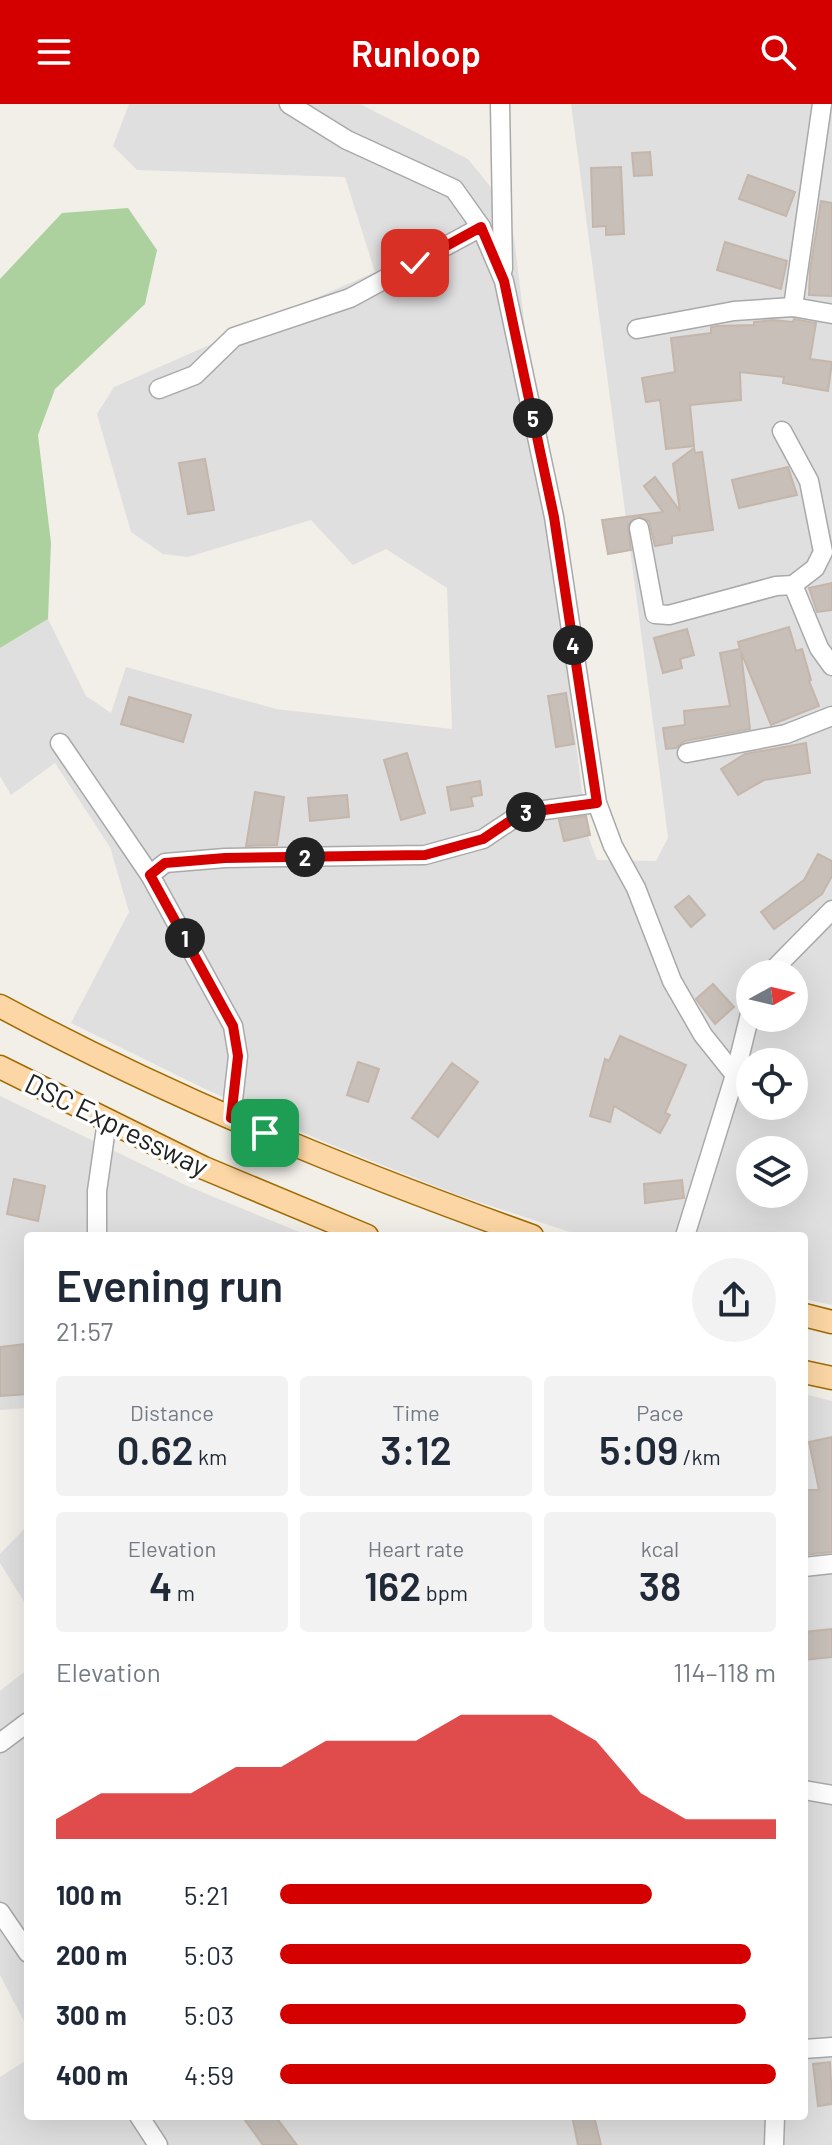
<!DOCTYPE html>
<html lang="en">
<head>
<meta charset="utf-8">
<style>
  :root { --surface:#fff; --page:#f2f2f3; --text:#1f2937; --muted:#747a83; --accent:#d40000 }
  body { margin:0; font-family:Barlow,sans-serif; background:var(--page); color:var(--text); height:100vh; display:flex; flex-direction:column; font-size:30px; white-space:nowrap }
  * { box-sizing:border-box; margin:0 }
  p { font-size:26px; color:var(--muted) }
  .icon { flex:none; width:44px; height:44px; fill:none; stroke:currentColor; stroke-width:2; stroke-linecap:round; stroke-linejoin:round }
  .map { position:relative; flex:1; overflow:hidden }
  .details { position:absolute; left:24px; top:1128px; width:784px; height:888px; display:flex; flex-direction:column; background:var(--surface); border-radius:8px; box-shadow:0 8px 32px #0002 }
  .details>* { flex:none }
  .needle { width:52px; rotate:82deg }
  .fabs { position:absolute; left:736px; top:856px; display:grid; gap:16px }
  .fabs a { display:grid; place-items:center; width:72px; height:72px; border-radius:50%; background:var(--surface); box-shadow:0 8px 32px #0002; font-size:40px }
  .pin { position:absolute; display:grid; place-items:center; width:68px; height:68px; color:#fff; margin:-34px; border-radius:16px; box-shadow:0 4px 12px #0006 }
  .km { position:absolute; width:40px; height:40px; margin:-20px; border-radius:50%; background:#222; color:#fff; font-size:22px; line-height:40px; text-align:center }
  .round { display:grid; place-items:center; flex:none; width:84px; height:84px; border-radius:42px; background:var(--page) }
  .head { display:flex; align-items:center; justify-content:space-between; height:136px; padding:0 32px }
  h1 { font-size:44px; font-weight:600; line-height:60px }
  .figures { display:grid; grid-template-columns:repeat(3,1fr); gap:12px; height:136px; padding:8px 32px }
  .figures div { display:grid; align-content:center; border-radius:8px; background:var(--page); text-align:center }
  .figures b { font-size:40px; font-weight:600 }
  .figures small { font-size:22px; font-weight:400 }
  .figures p { font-size:22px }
  .chart { height:224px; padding:16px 32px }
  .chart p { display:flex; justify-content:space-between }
  .chart svg { width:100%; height:144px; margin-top:8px; fill:var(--accent); opacity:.7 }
  ul { padding:0 32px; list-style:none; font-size:26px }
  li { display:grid; grid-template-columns:128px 96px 1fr; align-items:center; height:60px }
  li i { height:20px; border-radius:10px; background:var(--accent) }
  header { display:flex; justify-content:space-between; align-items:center; height:104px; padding:0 32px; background:var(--accent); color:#fff; font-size:36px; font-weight:600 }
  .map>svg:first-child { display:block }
</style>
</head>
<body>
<header><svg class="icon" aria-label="menu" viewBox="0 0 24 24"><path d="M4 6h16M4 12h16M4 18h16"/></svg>Runloop<svg class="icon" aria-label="search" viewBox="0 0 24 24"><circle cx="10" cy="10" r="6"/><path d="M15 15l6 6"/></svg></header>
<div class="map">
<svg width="832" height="2041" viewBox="0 0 832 2041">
  <rect width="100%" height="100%" fill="#f2efe9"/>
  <g fill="#e0dfdf" fill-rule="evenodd">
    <path d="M129 0H360L468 55 498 92 514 134 587 729 597 756 656 757 668 734 663 694 571 0H832V1201L804 1195V1132H582L455 1090 327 1039 203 984 71 919 129 808 110 743 55 659 11 691 0 672V544L48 515 86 592 111 609 126 563 276 605 452 625 447 484 386 445 353 461 311 416 188 453 163 450 131 428 97 310 114 283 375 168 345 73 137 66 113 42ZM750 870H794V914H750ZM750 958H794V1002H750ZM750 1046H794V1090H750Z"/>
    <polygon points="0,992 185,1081 309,1132 28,1132 28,1304 0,1306"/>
    <polygon points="804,1290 832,1297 832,2041 0,2041 0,1973 28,1955 28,2012 804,2012"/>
    <polygon points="28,1421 28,1504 0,1459 0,1450"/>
    <polygon points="28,1565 28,1925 0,1871 0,1587"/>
  </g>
  <polygon fill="#add19e" points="128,104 157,146 145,200 55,285 38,331 51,439 48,515 0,544 0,175 62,109"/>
  <g fill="#c7bfb8" stroke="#c4b6ab" stroke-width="2">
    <polygon points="650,48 652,71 634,72 632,49"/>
    <polygon points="621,63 624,130 606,131 606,122 593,123 591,64"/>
    <polygon points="748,71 795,88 786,112 739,95"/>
    <polygon points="821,97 832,99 832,192 809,191 810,166"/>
    <polygon points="725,138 787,157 781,185 717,166"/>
    <polygon points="794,215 816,219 810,255 832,258 828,287 783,279 784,273 740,268 741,296 690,301 694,342 666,345 660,296 646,298 642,274 675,268 671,234 711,229 711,223 717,222 754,221 754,218 773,216 793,218"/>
    <polygon points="694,344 695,349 702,348 713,426 672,432 672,439 655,442 649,417 636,412 628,421 631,446 608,450 602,416 663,408 644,382 655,373 680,407 673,360"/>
    <polygon points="205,355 214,406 188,410 179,359"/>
    <polygon points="788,363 797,391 739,404 732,376"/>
    <polygon points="832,479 832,506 817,508 809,484"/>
    <polygon points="789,523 796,547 802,545 811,576 809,577 819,602 771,621 741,548 750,625 685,637 676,644 666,645 663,624 685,621 684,607 730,602 720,549 740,545 738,538"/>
    <polygon points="687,525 694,551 680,555 682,564 663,569 654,534"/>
    <polygon points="566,589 574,640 556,643 548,592"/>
    <polygon points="129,593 191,611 183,638 121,620"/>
    <polygon points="806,639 810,669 764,676 738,691 721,665 745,650"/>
    <polygon points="407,649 425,709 401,716 384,656"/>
    <polygon points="480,677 482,691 471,693 473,702 451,706 447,683"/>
    <polygon points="255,688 284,693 277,741 246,742"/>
    <polygon points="347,691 349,713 310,717 308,694"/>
    <polygon points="586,712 590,731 564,737 559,716"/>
    <polygon points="818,750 832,757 832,772 822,790 774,825 761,808 804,776"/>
    <polygon points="689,792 705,811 691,823 675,803"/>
    <polygon points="713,880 734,903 715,920 696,895"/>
    <polygon points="620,932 686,961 665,1009 670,1011 660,1029 614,1002 610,1018 590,1012 605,955 609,957"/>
    <polygon points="358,958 379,965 368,998 347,991"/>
    <polygon points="452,959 478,978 438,1033 412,1014"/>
    <polygon points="14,1075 45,1082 38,1117 7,1110"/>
    <polygon points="682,1076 684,1094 645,1099 644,1080"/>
    <polygon points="24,1240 28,1290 0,1292 0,1243"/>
    <polygon points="832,1333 832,1448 804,1451 804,1386 819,1386 809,1338"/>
    <polygon points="832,1525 832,1553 804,1556 804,1528"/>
    <polygon points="830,1958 832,2000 818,2002 813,1960"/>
    <polygon points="242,2012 275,2012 297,2041 263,2041"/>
    <polygon points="572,2012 594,2012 601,2041 578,2041"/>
  </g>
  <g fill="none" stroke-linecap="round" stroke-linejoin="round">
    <defs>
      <g id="minor">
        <polyline points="289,0 347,36 454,85 481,123 504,177 554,413 597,699 613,742 636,784 672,877 703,931 735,971"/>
        <polyline points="500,0 503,165"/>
        <polyline points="793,203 822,0"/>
        <polyline points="637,225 734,207 793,203 832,210"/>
        <polyline points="159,285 195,271 234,233 350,194 481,123"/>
        <polyline points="639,424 655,510 669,511 776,482 793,481 815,464 823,448 809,377 782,327"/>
        <polyline points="793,481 819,544 832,562"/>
        <polyline points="60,639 150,771 233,922 238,952 231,1014"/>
        <polyline points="687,649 786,630 832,612"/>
        <polyline points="150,771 165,759 225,754 425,751 483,735 522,709 597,699"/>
        <polyline points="769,870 832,806"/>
        <polyline points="97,1132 97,1087 107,1017"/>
        <polyline points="685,1132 735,971 750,910"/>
        <polyline points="804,1463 832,1460"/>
        <polyline points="0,1639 28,1618"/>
        <polyline points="804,1686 832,1691"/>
        <polyline points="0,1808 28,1849"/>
        <polyline points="804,1945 832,1943"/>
        <polyline points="139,2012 158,2041"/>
        <polyline points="774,2041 775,2012"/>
      </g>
      <g id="major">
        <path d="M0 902C171 994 350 1067 532 1132"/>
        <polyline points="0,963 204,1064 367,1132"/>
        <polyline points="804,1211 832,1218"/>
        <polyline points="804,1268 832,1274"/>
      </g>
    </defs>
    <use href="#minor" stroke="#a9a9a9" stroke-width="21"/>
    <use href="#major" stroke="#a06b00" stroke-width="25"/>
    <use href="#minor" stroke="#fff" stroke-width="18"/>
    <use href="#major" stroke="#fcd6a4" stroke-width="22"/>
  </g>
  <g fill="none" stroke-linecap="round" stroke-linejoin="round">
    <defs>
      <polyline id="route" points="265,1029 231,1014 238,952 233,922 150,771 165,759 225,754 425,751 483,735 522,709 597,699 554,413 504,177 481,123 415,159"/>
    </defs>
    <use href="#route" stroke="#fff" stroke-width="16"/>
    <use href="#route" stroke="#d40000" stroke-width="10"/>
  </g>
  <g text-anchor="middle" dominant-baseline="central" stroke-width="7" stroke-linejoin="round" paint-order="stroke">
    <g font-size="28" fill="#222" stroke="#fff">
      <text transform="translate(117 1020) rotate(26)">DSC Expressway</text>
    </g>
  </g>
</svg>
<div class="fabs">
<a><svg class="needle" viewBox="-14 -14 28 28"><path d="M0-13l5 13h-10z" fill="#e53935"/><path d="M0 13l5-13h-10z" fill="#747a83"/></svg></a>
<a><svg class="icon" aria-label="locate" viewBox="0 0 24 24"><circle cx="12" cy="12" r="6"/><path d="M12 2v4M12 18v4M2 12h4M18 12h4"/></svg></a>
<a><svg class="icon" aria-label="layers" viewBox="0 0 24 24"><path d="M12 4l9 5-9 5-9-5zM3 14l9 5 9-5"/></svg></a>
</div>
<div class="pin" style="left:265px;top:1029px;background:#1e9e55"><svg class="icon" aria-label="arrive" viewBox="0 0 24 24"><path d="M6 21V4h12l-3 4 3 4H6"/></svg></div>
<div class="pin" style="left:415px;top:159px;background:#d93025"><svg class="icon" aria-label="check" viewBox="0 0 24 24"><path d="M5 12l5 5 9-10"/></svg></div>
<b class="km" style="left:185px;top:834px">1</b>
<b class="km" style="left:305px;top:753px">2</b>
<b class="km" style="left:526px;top:708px">3</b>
<b class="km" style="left:573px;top:541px">4</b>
<b class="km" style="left:533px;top:314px">5</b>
<section class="details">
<div class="head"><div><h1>Evening run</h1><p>21:57</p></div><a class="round"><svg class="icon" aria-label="share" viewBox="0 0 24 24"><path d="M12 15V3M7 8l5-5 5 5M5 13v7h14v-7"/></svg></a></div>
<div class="figures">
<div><p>Distance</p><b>0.62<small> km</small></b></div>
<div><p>Time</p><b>3:12</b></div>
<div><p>Pace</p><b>5:09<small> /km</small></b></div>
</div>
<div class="figures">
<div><p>Elevation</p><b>4<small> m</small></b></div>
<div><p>Heart rate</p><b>162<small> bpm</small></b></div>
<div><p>kcal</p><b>38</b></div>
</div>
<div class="chart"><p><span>Elevation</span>114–118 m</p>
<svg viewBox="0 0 160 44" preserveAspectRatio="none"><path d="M0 44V38L10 30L20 30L30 30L40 22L50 22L60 14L70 14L80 14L90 6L100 6L110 6L120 14L130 30L140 38L150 38L160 38V44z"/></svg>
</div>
<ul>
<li><b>100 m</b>5:21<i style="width:75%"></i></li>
<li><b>200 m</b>5:03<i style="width:95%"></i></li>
<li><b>300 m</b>5:03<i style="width:94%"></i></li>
<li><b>400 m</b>4:59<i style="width:100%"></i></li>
</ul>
</section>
</div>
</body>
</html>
